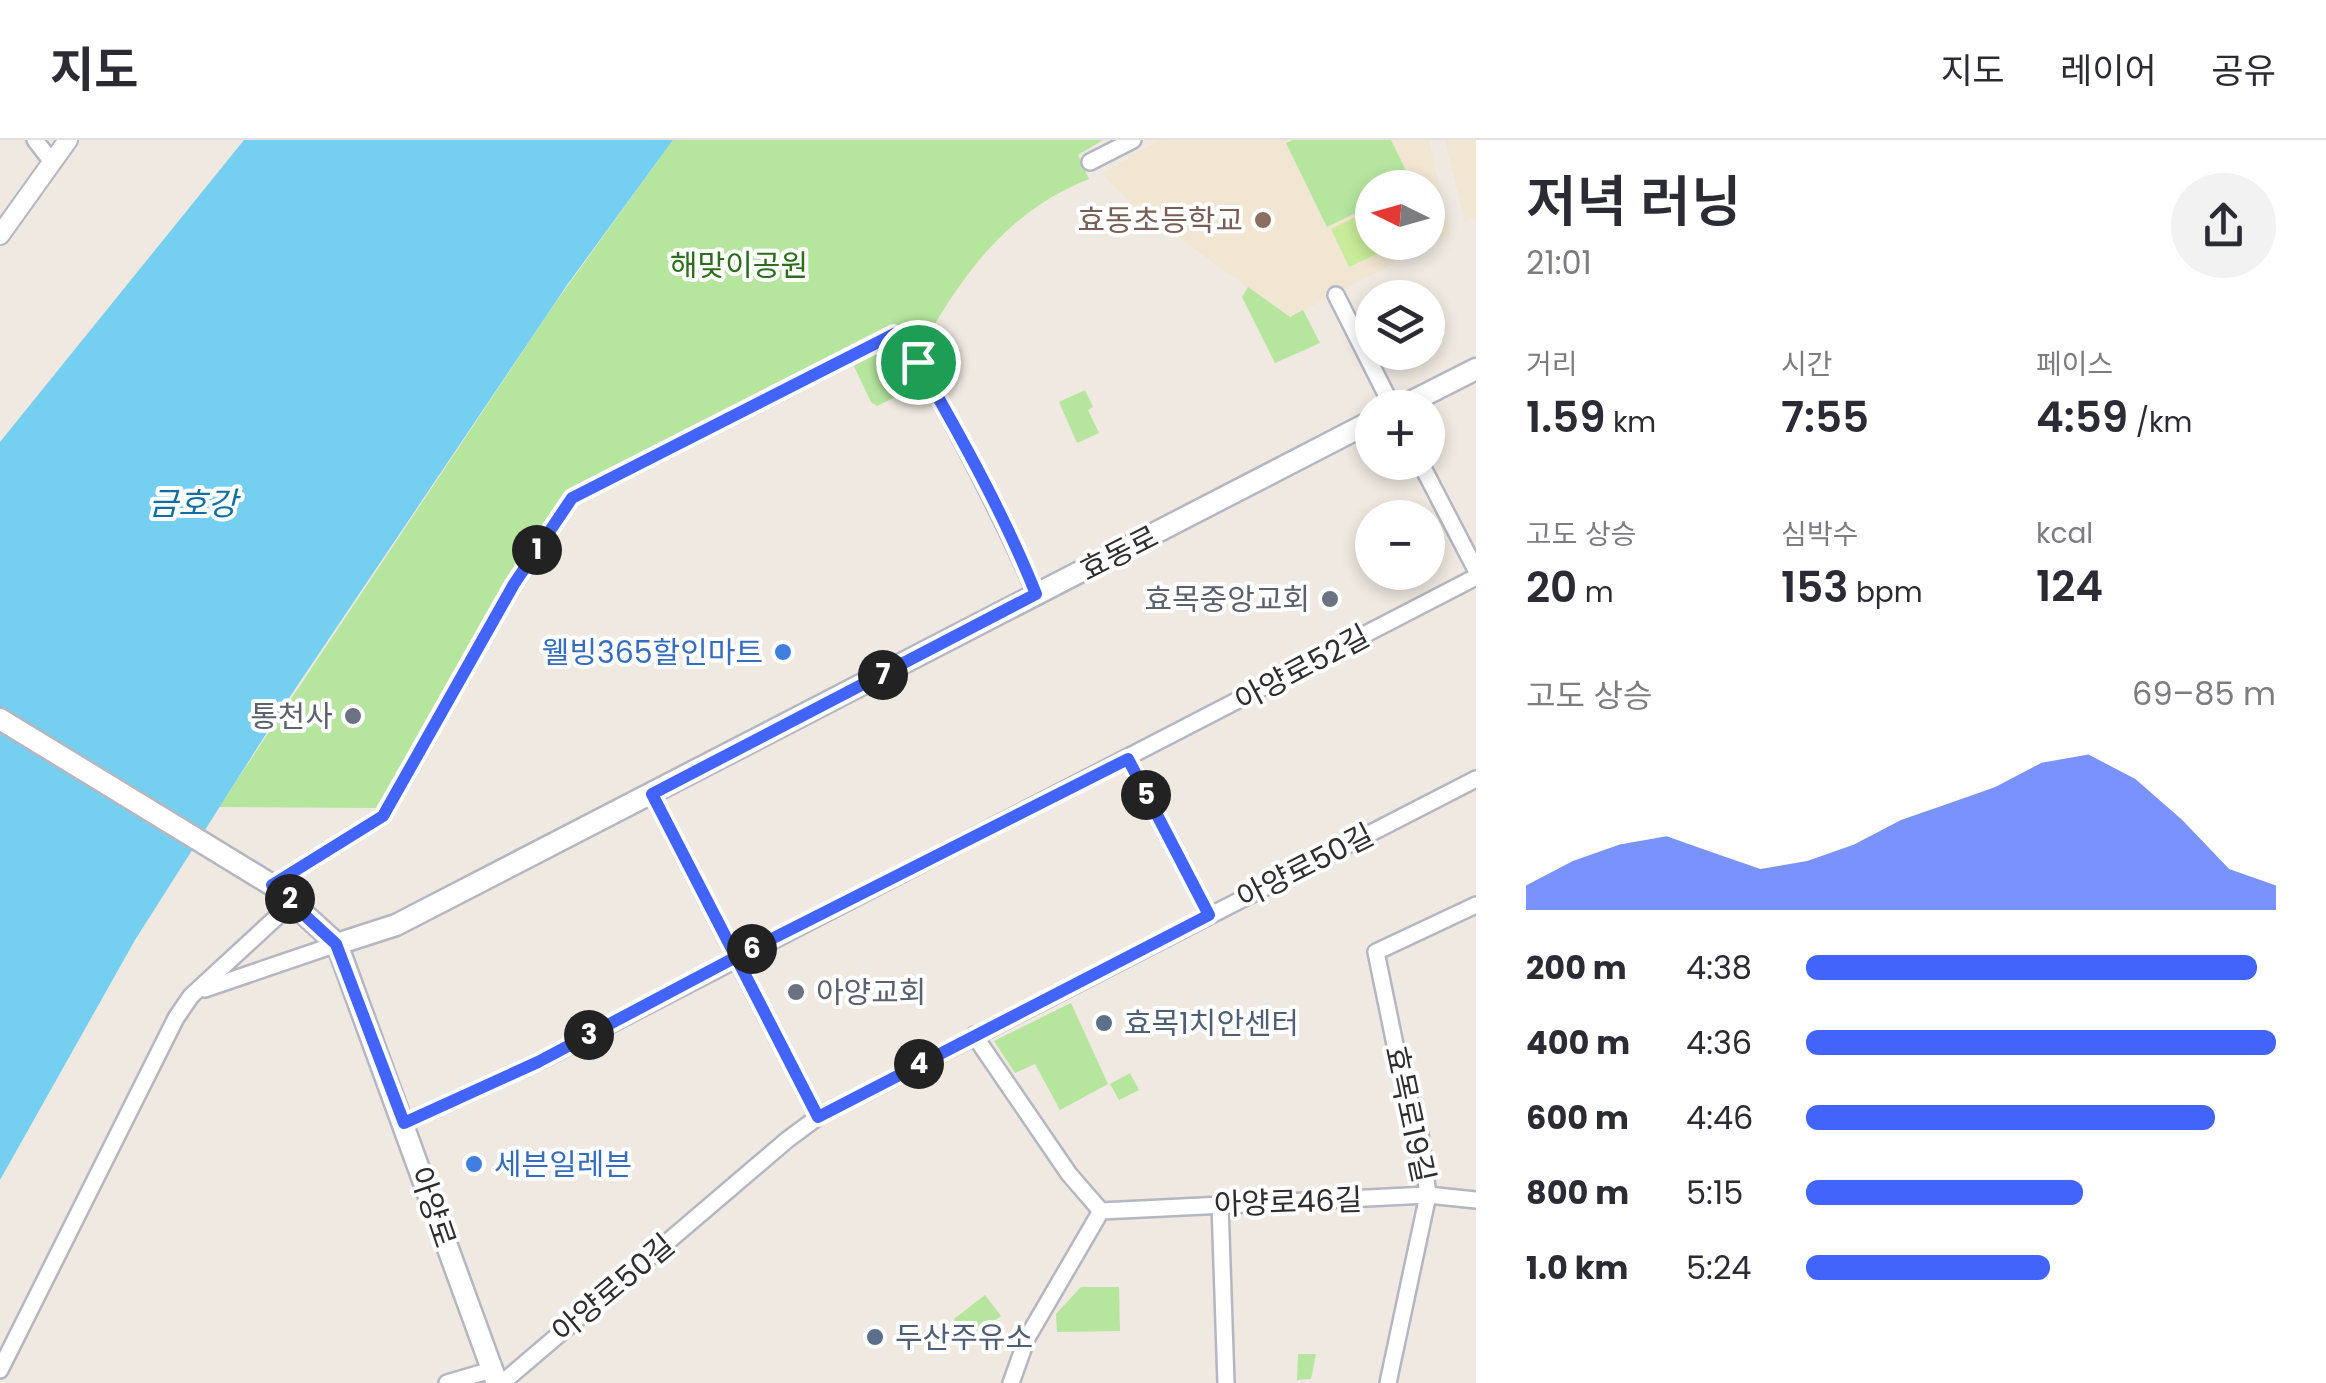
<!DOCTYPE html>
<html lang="ko">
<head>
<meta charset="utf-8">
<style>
  :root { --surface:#fff; --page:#f2f2f3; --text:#2b2b33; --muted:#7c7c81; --line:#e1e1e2; --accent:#4264fb }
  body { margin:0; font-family:Poppins,"Noto Sans KR",sans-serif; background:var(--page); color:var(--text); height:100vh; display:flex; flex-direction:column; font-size:38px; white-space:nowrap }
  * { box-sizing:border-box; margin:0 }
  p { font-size:32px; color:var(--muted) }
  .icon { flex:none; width:55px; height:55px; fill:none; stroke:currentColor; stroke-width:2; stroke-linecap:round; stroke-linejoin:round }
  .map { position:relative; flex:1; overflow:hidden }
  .drawer { display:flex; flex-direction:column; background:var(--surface); width:850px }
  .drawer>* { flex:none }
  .needle { width:65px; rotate:275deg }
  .tools { position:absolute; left:1355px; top:30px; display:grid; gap:20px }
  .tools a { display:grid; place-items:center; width:90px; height:90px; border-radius:50%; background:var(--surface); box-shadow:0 5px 15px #0003; font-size:50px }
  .pin { position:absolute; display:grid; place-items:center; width:85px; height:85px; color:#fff; margin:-42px; border:5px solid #fff; border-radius:50%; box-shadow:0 2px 10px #0007 }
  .km { position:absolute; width:50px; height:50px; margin:-25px; border-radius:50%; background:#222; color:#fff; font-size:28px; line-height:50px; text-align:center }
  .round { display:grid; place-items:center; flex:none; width:105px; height:105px; border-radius:52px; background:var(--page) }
  .overview { display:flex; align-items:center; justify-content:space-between; height:170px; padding:0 50px }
  h1 { font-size:55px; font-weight:600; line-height:75px }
  .figures { display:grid; grid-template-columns:repeat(3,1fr); gap:15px; height:170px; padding:10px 50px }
  .figures div { display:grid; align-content:center }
  .figures b { font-size:42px; font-weight:600 }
  .figures small { font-size:28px; font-weight:400 }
  .figures p { font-size:28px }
  .chart { height:280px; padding:20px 50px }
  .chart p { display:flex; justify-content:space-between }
  .chart svg { width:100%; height:180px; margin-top:10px; fill:var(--accent); opacity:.7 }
  ul { padding:0 50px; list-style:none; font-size:32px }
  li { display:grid; grid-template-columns:160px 120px 1fr; align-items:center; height:75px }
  li i { height:25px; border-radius:12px; background:var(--accent) }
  header { display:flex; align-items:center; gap:60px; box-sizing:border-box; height:140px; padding:0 50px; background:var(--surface); border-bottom:2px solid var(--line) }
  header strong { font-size:48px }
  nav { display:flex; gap:55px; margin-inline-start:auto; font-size:35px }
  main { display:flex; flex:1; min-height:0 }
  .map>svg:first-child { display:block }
</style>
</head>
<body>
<header>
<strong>지도</strong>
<nav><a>지도</a><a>레이어</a><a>공유</a></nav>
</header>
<main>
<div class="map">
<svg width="1476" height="1243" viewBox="0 0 1476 1243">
  <rect width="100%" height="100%" fill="#efe9e1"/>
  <g fill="#f0e6d1" fill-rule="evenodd">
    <path d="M1160 0H1429L1450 94 1291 177 1133 66 1102 33ZM1372 48H1428V102H1372Z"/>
    <polygon points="1445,0 1476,0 1476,76 1465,81"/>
  </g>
  <g fill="#b6e59e">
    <path d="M673 0H1103L1078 15 1089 39C1007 71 961 136 920 210L900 186 577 347 511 436 377 668 219 667 553 166Z"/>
    <polygon points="1293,0 1391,0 1413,45 1407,47 1372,48 1372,65 1327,87 1286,3"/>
    <polygon points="1248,147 1290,177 1303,170 1320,203 1275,223 1242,157"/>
    <polygon points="889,203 899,207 922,244 877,266 871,262 852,222"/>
    <polygon points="1085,250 1093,267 1088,270 1099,293 1077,303 1059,262"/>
    <polygon points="1071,863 1108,944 1060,970 1035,924 1015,933 994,901"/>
    <polygon points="1130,933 1139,950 1119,960 1110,944"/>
    <polygon points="1081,1147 1119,1147 1120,1191 1057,1192 1056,1174"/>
    <polygon points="985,1155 1001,1176 970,1200 954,1179"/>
    <polygon points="1298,1214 1316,1214 1311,1239 1297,1240"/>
  </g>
  <polygon fill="#c9ec9a" points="1372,69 1372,102 1401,103 1349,127 1331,89"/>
  <polygon fill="#75cff0" points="244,0 673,0 567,145 285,564 135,800 0,1040 0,302"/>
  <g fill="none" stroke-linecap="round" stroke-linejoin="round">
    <defs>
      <g id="minor">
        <polyline points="35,0 52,22"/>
        <polyline points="1090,22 1133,0"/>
        <polyline points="1336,155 1393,268"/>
        <polyline points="1420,322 1476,430"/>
        <polyline points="1128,619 1209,775"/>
        <polyline points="652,654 818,977"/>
        <path d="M272 745 383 676 514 444 572 358 894 194C929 236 954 285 979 334 999 374 1019 413 1036 454"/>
        <polyline points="205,849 337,804"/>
        <polyline points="974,895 1069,1034 1101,1071"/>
        <polyline points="404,983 538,922 1476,437"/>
        <polyline points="1220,1064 1226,1243"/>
        <polyline points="0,1230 176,878 191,856 293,762"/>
        <polyline points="447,1243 491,1230"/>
        <polyline points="502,1243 787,1000 818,977 1476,639"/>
        <polyline points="1011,1243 1027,1198 1101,1071 1428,1055 1476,1060"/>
        <polyline points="1388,1243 1428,1055 1420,994 1399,924 1376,812 1476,765"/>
      </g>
      <polyline id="tertiary" points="0,95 68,0"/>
      <g id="secondary">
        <polyline points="1399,268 1476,229"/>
        <polyline points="0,579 272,745 337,804 497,1243"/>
        <polyline points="337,804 396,785 1372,281"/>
      </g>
    </defs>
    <use href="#minor" stroke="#b4b7c1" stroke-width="20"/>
    <use href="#tertiary" stroke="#b4b7c1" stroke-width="22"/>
    <use href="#secondary" stroke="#b4b7c1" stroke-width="25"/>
    <use href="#minor" stroke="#fff" stroke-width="15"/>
    <use href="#tertiary" stroke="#fff" stroke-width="18"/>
    <use href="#secondary" stroke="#fff" stroke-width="20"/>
  </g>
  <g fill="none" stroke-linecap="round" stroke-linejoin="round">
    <defs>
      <path id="route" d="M918 222 894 194 572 358 514 444 383 676 272 745 336 804 404 983 538 922 736 817 818 977 1209 775 1128 619 736 817 652 654 1036 454C1004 374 961 297 918 222"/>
    </defs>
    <use href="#route" stroke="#fff" stroke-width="20"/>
    <use href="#route" stroke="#4264fb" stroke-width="12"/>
  </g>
  <circle fill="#8d6e63" stroke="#fff" stroke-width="4" cx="1263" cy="80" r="10"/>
  <g fill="#6b7280" stroke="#fff" stroke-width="4">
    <circle cx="1330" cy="459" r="10"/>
    <circle cx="353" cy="576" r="10"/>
    <circle cx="796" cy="852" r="10"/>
  </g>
  <g fill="#3f7fe0" stroke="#fff" stroke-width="4">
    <circle cx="783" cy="512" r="10"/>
    <circle cx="474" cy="1024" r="10"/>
  </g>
  <g fill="#5c6f8a" stroke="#fff" stroke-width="4">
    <circle cx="1104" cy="883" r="10"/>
    <circle cx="875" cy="1197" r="10"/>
  </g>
  <g text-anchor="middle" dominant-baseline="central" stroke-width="8" stroke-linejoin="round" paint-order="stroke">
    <g font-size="30" fill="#785e54" stroke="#fff" text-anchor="end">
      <text x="1243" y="80">효동초등학교</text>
    </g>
    <g font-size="30" fill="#2c6e1b" stroke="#fff">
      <text x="739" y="125">해맞이공원</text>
    </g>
    <g font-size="30" fill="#2e2e2e" stroke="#fff">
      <text transform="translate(1119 413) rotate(-27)">효동로</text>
      <text transform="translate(1302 528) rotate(-28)">아양로52길</text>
      <text transform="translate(1305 726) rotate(-27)">아양로50길</text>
      <text transform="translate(1410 974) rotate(78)">효목로19길</text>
      <text transform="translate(1288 1062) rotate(-2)">아양로46길</text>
      <text transform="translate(433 1067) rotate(71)">아양로</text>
      <text transform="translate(613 1148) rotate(-40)">아양로50길</text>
    </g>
    <g font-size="30" fill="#5b616d" stroke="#fff" text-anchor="end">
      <text x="1310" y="459">효목중앙교회</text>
      <text x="333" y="576">통천사</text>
      <text x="816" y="852" text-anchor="start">아양교회</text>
    </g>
    <g font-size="30" fill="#366cbe" stroke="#fff" text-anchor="end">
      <text x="763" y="512">웰빙365할인마트</text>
      <text x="494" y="1024" text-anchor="start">세븐일레븐</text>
    </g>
    <g font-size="30" fill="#4e5e75" stroke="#fff" text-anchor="start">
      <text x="1124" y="883">효목1치안센터</text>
      <text x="895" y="1197">두산주유소</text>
    </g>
    <g font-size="32" font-style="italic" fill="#0d6fa3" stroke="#fff">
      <text x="193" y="363">금호강</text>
    </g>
  </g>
</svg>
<div class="tools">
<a><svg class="needle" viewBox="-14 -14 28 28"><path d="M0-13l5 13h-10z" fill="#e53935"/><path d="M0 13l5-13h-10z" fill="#7c7c81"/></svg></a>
<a><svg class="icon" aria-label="layers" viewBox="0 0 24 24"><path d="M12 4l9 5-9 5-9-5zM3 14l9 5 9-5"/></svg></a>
<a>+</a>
<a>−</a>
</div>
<div class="pin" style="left:918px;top:222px;background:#1e9e55"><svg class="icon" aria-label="arrive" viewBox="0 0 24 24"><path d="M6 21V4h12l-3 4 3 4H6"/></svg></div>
<b class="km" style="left:537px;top:410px">1</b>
<b class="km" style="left:290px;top:759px">2</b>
<b class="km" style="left:589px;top:895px">3</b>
<b class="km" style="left:919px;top:924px">4</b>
<b class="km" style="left:1146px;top:655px">5</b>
<b class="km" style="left:752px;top:809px">6</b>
<b class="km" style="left:883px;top:535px">7</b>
</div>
<section class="drawer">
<div class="overview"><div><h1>저녁 러닝</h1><p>21:01</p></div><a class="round"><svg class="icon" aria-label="share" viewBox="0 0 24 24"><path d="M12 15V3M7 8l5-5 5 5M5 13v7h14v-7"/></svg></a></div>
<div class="figures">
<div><p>거리</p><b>1.59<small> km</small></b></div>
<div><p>시간</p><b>7:55</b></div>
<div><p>페이스</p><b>4:59<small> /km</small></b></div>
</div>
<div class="figures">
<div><p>고도 상승</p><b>20<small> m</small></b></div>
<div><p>심박수</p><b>153<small> bpm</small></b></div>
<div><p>kcal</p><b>124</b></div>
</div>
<div class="chart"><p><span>고도 상승</span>69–85 m</p>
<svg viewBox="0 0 160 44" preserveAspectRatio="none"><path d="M0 44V38L10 32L20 28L30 26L40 30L50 34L60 32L70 28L80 22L90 18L100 14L110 8L120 6L130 12L140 22L150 34L160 38V44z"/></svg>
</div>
<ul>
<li><b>200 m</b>4:38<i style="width:96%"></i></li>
<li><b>400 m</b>4:36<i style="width:100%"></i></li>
<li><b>600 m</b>4:46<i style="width:87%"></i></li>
<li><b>800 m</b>5:15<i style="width:59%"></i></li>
<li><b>1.0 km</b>5:24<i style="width:52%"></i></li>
</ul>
</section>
</main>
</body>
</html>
